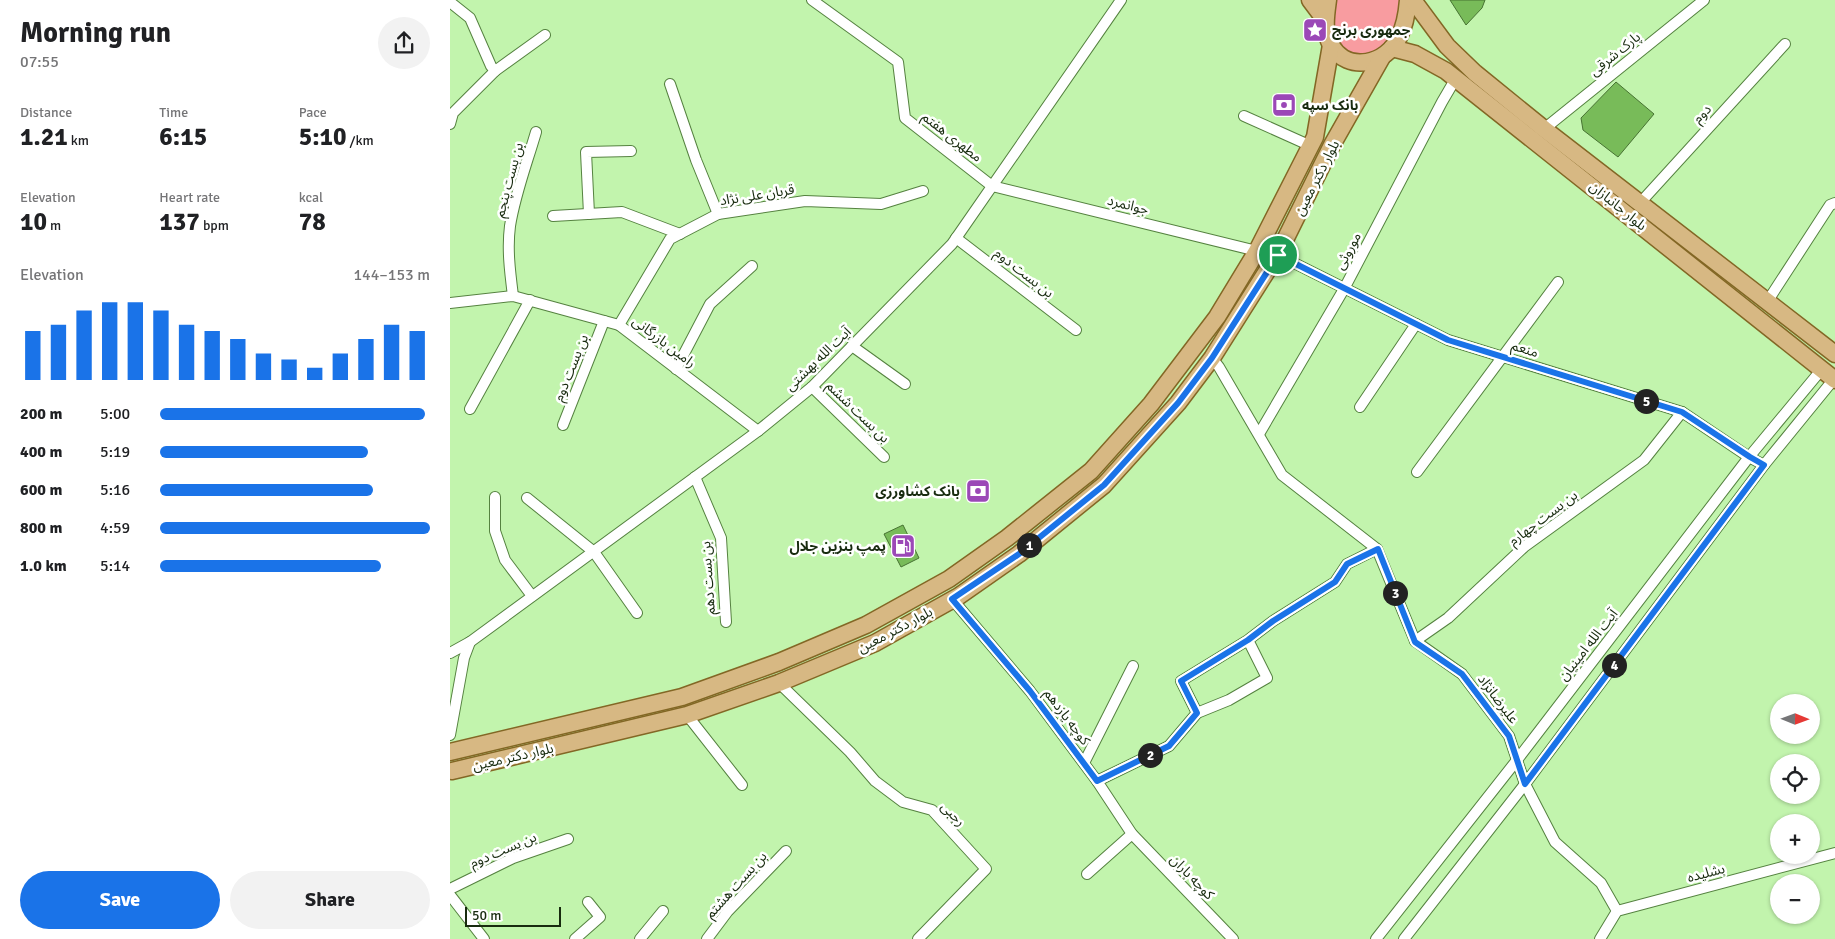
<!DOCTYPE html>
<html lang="en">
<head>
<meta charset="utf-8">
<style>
  :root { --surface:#fff; --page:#f2f2f2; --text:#202124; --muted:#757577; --accent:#1a73e8 }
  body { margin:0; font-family:Signika,"Noto Sans Arabic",sans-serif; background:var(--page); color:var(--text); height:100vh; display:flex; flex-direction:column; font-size:19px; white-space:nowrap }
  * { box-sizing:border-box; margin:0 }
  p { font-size:16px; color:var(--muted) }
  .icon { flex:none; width:28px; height:28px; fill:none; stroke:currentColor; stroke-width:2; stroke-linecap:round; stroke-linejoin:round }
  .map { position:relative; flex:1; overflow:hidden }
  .details { display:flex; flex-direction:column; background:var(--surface); width:450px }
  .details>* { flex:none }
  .needle { width:32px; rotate:91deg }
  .tools { position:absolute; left:1320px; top:694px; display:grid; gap:10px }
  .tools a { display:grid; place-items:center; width:50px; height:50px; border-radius:50%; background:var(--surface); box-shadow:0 1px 4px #0004; font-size:25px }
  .scale { position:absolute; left:15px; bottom:12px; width:96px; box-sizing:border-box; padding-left:5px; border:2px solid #182b0f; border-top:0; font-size:14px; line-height:18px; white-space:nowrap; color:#182b0f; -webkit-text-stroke:4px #fff; paint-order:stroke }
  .pin { position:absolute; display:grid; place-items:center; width:42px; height:42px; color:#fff; margin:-21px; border:2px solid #fff; border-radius:50%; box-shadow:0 1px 5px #0007 }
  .km { position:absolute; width:25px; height:25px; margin:-12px; border-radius:50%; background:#222; color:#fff; font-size:14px; line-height:25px; text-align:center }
  .round { display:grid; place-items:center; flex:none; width:52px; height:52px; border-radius:26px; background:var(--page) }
  .head { display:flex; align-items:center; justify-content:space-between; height:85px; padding:0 20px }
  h1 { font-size:28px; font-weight:700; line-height:38px }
  .metrics { display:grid; grid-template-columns:repeat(3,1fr); gap:8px; height:85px; padding:5px 20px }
  .metrics div { display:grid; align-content:center }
  .metrics b { font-size:25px; font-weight:700 }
  .metrics small { font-size:14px; font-weight:400 }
  .metrics p { font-size:14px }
  .chart { height:140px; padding:10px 20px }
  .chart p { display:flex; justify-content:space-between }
  .chart svg { width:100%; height:90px; margin-top:5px; stroke:var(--accent); stroke-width:6 }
  .action { display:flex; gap:10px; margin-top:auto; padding:10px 20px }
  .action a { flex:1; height:58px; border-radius:30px; background:var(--accent); color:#fff; font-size:20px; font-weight:700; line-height:58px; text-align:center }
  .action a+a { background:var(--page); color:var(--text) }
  ul { padding:0 20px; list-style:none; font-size:16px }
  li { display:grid; grid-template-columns:80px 60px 1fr; align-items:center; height:38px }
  li i { height:12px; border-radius:6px; background:var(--accent) }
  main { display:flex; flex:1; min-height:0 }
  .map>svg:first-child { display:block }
</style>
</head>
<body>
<main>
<section class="details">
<div class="head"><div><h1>Morning run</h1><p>07:55</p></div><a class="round"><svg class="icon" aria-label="share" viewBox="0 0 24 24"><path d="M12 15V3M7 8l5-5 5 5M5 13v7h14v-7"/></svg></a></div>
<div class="metrics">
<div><p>Distance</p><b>1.21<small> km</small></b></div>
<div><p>Time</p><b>6:15</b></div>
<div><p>Pace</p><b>5:10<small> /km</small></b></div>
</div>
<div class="metrics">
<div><p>Elevation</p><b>10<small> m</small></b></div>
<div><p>Heart rate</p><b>137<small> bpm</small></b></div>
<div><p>kcal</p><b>78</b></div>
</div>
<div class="chart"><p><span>Elevation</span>144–153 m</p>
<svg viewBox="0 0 160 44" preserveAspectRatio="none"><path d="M5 44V20M15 44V17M25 44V10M35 44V6M45 44V6M55 44V10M65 44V17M75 44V20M85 44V24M95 44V31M105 44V34M115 44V38M125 44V31M135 44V24M145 44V17M155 44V20"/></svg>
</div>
<ul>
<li><b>200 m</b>5:00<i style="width:98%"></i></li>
<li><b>400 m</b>5:19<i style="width:77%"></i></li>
<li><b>600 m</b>5:16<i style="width:79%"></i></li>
<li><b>800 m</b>4:59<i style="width:100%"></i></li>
<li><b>1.0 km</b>5:14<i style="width:82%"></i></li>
</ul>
<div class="action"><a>Save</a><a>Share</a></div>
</section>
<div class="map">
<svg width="1385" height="939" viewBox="0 0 1385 939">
  <rect width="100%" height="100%" fill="#c2f4ad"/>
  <path fill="#f89ca0" d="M885 0H951C949 13 948 25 940 37 937 41 932 48 927 51 910 62 886 51 883 31 882 21 885 10 885 0Z"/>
  <g fill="#78bb59" stroke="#477332">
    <polygon points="1000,0 1035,0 1032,8 1016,25"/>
    <polygon points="1166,82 1204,114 1168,157 1133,130 1131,118"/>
    <polygon points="453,525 469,558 451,567 434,534"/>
  </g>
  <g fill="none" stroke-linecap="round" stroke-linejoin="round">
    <defs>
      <g id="minor">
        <polyline points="362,0 448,62 455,118 542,186 807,251"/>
        <polyline points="0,2 20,18 41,66 45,71"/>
        <polyline points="220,84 246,160 268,214"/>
        <polyline points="794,116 861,146"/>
        <polyline points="0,124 3,113 45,71 95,35"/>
        <polyline points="1094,129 1254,0"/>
        <polyline points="1190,203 1335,44"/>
        <polyline points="139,214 136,152 181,151"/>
        <polyline points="103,216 172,212 230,234"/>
        <polyline points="506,238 626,330"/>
        <polyline points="828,255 998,340 1232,412 1299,457 1314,465"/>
        <path d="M63 296C60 272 57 249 60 226 65 194 77 163 86 132"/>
        <polyline points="1317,302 1380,205 1385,203"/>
        <polyline points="0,303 63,296 169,325 308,431"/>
        <polyline points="169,325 220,239 268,214 355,201 431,204 473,191"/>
        <polyline points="402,346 455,384"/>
        <polyline points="762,358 769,367 832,475 927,549 965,641 1012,674 1059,736 1075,784 1105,842 1151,883 1167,911"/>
        <polyline points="226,369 260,304 302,266"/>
        <polyline points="362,387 434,457"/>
        <polyline points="910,407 966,324"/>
        <polyline points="20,409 80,300"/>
        <polyline points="113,425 154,321"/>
        <polyline points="809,434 894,289 992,102 1006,78"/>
        <polyline points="967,472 1108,282"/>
        <polyline points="245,477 271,538 276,622"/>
        <polyline points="45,497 45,531 55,560 82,596"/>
        <polyline points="77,498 144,552 187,613"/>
        <polyline points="502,599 580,691 647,781 682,834 783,939"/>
        <polyline points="798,640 817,678 779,700 747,713 731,681 798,640 823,621 885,582 897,564 927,549"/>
        <polyline points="965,641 998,618 1074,547 1194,460 1232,412"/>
        <polyline points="0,653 20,642 308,431 362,387 502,244 671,0"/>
        <polyline points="329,683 400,752 425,781 453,802 482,810 536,869 468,939"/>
        <polyline points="237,715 292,785"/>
        <polyline points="0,735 14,658 20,642"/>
        <polyline points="634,763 683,666"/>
        <polyline points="647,781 719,746 747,713"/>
        <polyline points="637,874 682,834"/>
        <polyline points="0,889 63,858 118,839"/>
        <polyline points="0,895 34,939"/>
        <polyline points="125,939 150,917 138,902"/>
        <polyline points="190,939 213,911"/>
        <polyline points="257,939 278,911 336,851"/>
        <polyline points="926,939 1067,760 1299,457 1372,369"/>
        <polyline points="954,939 1075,784 1314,465 1384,379"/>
        <polyline points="1150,939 1167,911 1385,853"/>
      </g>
      <g id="primary">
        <polyline points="860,0 875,20"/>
        <path d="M878 0C876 15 873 31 881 45 898 74 937 64 949 37 955 26 957 13 958 0"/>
        <polyline points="963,0 997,46 1025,73 1094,129 1385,354"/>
        <polyline points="942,48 965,54 996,71 1385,380"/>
        <polyline points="0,752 232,697 329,662 416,625 499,579 557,538 641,471 701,404 767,317 807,251 865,137 881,45"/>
        <polyline points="2,771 237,715 329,683 425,643 509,596 569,554 654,485 728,403 762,358 829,252 882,145 932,57"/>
      </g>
    </defs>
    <use href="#minor" stroke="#558240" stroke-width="12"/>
    <use href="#primary" stroke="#836725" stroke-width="19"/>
    <use href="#minor" stroke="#fff" stroke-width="10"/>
    <use href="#primary" stroke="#d7b883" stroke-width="16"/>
  </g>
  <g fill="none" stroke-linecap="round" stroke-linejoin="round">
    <defs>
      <polygon id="route" points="828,255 998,340 1232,412 1300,457 1314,465 1075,784 1059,736 1012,674 965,642 928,549 897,564 885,582 823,621 798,640 731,681 747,713 719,746 647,781 580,691 502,599 569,554 654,485 728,403 762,358"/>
    </defs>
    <use href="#route" stroke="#fff" stroke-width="10"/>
    <use href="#route" stroke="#1a73e8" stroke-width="6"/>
  </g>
  <defs>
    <symbol id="sight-square" viewBox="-11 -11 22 22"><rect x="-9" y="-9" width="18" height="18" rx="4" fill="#9b48b7" stroke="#fff"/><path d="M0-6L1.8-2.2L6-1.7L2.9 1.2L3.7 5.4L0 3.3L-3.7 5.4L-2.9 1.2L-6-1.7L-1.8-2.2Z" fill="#fff"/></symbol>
    <symbol id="bank-square" viewBox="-11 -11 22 22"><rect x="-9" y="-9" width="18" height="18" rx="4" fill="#9b48b7" stroke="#fff"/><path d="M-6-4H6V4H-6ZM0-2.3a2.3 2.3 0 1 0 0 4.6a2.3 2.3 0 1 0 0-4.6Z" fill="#fff"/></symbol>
    <symbol id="fuel-square" viewBox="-11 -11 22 22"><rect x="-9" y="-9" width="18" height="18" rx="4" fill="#9b48b7" stroke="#fff"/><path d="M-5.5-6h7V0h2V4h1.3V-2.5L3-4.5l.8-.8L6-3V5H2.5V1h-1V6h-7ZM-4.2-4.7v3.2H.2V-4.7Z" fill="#fff"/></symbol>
  </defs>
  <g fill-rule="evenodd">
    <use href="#sight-square" x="851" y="16" width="28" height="28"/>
    <use href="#bank-square" x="820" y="91" width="28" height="28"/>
    <use href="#bank-square" x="514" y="477" width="28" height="28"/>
    <use href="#fuel-square" x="439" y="532" width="28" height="28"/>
  </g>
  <g text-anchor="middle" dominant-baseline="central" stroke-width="5" stroke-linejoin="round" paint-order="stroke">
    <g font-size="14" font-weight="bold" fill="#182b0f" stroke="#fff" text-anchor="start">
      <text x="882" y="30">جمهوری برنج</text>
      <text x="852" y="105">بانک سپه</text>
      <text x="510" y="491" text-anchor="end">بانک کشاورزی</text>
      <text x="436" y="546" text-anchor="end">پمپ بنزین جلال</text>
    </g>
    <g font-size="14" fill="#182b0f" stroke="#fff">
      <text transform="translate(1165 54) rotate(-39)">پارک شرقی</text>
      <text transform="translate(1252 114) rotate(-47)">دوم</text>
      <text transform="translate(502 137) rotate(38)">مطهری هفتم</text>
      <text transform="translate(867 178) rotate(-63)">بلوار دکتر معین</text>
      <text transform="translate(59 180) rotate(-75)">بن بست پنجم</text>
      <text transform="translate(307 195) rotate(-9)">قربان علی نژاد</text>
      <text transform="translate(678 205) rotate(14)">جوانمرد</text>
      <text transform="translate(1168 206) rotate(39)">بلوار جانبازان</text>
      <text transform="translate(898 251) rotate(-62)">موروثی</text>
      <text transform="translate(574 273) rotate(38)">بن بست دوم</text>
      <text transform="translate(214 342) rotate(37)">رامین بازرگانی</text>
      <text transform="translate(1075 349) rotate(17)">منعم</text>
      <text transform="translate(368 359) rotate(-44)">آیت الله بهشتی</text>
      <text transform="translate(121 368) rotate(-68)">بن بست دوم</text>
      <text transform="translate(408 412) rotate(44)">بن بست ششم</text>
      <text transform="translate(1093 518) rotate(-37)">بن بست چهارم</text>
      <text transform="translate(258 578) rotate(-94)">بن بست دهم</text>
      <text transform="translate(445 630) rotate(-28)">بلوار دکتر معین</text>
      <text transform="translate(1138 645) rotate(-52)">آیت الله امینیان</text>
      <text transform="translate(1048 699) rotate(53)">علیرضانژاد</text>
      <text transform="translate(617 717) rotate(53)">کوچه یازدهم</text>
      <text transform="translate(63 757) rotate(-13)">بلوار دکتر معین</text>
      <text transform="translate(503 814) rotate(45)">رجبی</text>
      <text transform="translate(53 850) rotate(-23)">بن بست دوم</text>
      <text transform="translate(1256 873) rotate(-15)">بشلیده</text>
      <text transform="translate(742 877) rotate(46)">کوچه باران</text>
      <text transform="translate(286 885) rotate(-48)">بن بست هشتم</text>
    </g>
  </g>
</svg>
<div class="tools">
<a><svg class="needle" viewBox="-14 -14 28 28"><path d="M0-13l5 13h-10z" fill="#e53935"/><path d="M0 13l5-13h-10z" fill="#757577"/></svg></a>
<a><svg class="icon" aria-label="locate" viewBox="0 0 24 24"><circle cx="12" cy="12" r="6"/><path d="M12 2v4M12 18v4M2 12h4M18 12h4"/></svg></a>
<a>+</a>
<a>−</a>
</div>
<div class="scale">50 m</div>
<div class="pin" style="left:828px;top:255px;background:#1e9e55"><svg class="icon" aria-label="arrive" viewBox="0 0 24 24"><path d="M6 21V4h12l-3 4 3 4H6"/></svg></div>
<b class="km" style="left:579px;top:545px">1</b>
<b class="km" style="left:700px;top:755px">2</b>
<b class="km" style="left:945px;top:593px">3</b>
<b class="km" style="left:1164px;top:665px">4</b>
<b class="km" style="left:1196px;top:401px">5</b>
</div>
</main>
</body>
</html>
